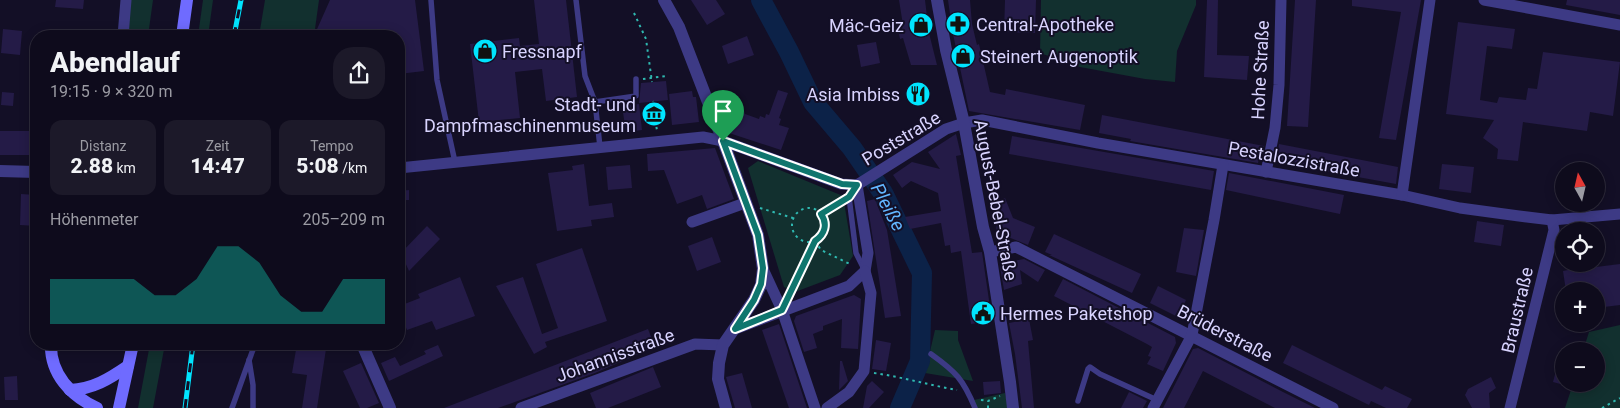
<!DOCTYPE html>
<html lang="de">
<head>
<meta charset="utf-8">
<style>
  :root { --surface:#0e0b1c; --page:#1c1929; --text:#f1f3f6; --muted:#9b9ba3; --line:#2e2b3b; --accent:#0f766e }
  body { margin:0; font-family:Roboto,sans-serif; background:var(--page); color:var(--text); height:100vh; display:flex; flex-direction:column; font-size:19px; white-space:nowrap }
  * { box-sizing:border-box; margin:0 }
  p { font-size:16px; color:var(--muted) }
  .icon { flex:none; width:28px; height:28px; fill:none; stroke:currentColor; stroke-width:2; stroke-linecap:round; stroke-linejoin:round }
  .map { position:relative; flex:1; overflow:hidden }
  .panel { position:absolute; left:30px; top:30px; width:375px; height:320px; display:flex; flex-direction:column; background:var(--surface); border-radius:20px; box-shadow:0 2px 12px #0003,0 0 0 1px var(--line) }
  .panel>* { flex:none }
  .needle { width:32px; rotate:352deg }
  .buttons { position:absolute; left:1555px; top:162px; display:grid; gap:10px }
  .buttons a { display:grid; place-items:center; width:50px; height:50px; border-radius:50%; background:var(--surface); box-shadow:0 2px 12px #0003,0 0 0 1px var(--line); font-size:25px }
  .pin { position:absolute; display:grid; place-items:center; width:42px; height:42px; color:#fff; margin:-51px -21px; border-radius:50% 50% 50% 0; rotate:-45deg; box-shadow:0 0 5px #0007 }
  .pin .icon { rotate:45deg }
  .round { display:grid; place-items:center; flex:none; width:52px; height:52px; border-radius:20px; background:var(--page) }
  .headline { display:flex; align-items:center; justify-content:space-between; height:85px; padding:0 20px }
  h1 { font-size:28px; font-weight:800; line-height:38px }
  .stats { display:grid; grid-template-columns:repeat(3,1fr); gap:8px; height:85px; padding:5px 20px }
  .stats div { display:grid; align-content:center; border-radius:12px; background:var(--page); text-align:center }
  .stats b { font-size:21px; font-weight:800 }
  .stats small { font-size:14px; font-weight:400 }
  .stats p { font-size:14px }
  .chart { height:140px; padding:10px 20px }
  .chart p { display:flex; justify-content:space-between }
  .chart svg { width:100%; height:90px; margin-top:5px; fill:var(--accent); opacity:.7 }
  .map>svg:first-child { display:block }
</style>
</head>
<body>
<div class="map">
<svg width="1620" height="408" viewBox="0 0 1620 408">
  <rect width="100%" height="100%" fill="#130f26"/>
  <g fill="#12302f">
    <polygon points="126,0 153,0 148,36 123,36"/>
    <polygon points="203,0 213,0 208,36 198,36"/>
    <polygon points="265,0 319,0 314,36 259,36"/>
    <polygon points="1041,0 1196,0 1196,5 1177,51 1175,82 1145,79 1080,67 1040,53"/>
    <polygon points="758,161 843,196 853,256 840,275 795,292 784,287 748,168"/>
    <polygon points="1620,325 1620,408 1565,408 1573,384 1596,384 1596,351 1583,351 1589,332"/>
    <polygon points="935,330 958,331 958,340 973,381 925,373"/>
    <polygon points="150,344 165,344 153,408 138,408"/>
    <polygon points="1005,393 1008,408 976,408 974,400"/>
  </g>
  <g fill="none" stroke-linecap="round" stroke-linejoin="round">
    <polyline stroke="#0c2248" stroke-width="20" points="761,0 789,52 813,102 852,148 883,193 922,273 920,361 900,408"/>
  </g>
  <g fill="#241b47">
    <polygon points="56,0 84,0 83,9 55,7"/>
    <polygon points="330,0 415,0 424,71 399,74 399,36 314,36"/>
    <polygon points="534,0 566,0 577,97 546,101 542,69 515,72 520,118 479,122 470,44 519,38 520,46 539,44"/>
    <polygon points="691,0 716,0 725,14 707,25"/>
    <polygon points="899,0 925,0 929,33 937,65 911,65 903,38 900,39 897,25 903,25"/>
    <polygon points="948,0 970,0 972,24 977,45 979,44 990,92 1005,95 1006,89 1085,105 1080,130 969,111 952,29"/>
    <polygon points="1005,0 1036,0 1035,33 1004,32"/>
    <polygon points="1207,0 1218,0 1217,55 1249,56 1247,80 1204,77"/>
    <polygon points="1295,0 1316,0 1308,127 1287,126"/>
    <polygon points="1352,0 1421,0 1396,140 1379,138 1401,12 1352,6"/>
    <polygon points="1567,0 1620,0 1620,15 1566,5"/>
    <polygon points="1458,22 1515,29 1512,49 1487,46 1480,100 1497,103 1499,97 1526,100 1528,88 1537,89 1543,52 1620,62 1613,116 1590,112 1587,131 1523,122 1518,161 1497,159 1498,149 1483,138 1494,120 1446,114"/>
    <polygon points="3,29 22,31 20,55 1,53"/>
    <polygon points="747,36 754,55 728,64 722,46"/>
    <polygon points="876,42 880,63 861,67 857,45"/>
    <polygon points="666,81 668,100 639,103 641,83"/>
    <polygon points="910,87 924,88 924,99 910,99"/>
    <polygon points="778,90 788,93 779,118 781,119 779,125 789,128 781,150 729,133 719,108 741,101 745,114 759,119 760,116 765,118 766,114 769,115"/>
    <polygon points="692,91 693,97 696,97 699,122 672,125 669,94"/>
    <polygon points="2,92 14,93 13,106 1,105"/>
    <polygon points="639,104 642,130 626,132 622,106"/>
    <polygon points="1102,115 1264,146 1261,160 1259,159 1258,163 1130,141 1131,139 1099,133"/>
    <rect x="0" y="131" width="36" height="24"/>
    <polygon points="956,134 961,155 956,156 972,253 982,252 992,321 971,324 961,251 951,253 950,245 945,246 941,223 910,229 905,217 941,211 938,193 911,181 902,188 893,175 912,162 940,169 928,152"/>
    <polygon points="1012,136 1214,171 1211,190 1009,154"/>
    <polygon points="1279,144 1398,167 1396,184 1276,162"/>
    <polygon points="715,148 734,199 707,209 702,195 677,204 664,170 648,171 647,154"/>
    <polygon points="584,164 589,206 612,203 614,217 591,220 592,226 557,231 548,173 573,170 572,166"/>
    <polygon points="1442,164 1474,167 1471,193 1439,189"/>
    <polygon points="630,165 632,188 608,190 606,167"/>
    <polygon points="1229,173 1344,195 1340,214 1226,190"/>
    <polygon points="409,190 409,200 399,200 399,191"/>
    <polygon points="21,194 36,195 36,226 20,225"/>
    <polygon points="1005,198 1013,218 1035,227 1028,245 996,232 997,221 990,204"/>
    <polygon points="875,199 887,230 901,316 885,318 867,201"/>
    <polygon points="1477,221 1504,225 1501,246 1474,242"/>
    <polygon points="427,226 440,239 409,271 401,253"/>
    <polygon points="1184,228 1204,230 1196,276 1176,272"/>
    <polygon points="1054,234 1141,274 1132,293 1049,255 1052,255 1045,252"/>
    <polygon points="712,237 721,262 697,271 688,246"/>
    <polygon points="582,248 607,321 545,342 547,347 534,354 496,286 523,277 542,334 558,328 536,264"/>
    <polygon points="1024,259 1045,270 1038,282 1020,270 1022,284 1004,290 1000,267 1004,263"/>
    <polygon points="1620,264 1620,305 1596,308 1596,291 1566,291 1563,271 1568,270 1568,267 1579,266 1580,269"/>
    <polygon points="460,277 475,316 436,330 432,321 407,330 401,315 406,313 402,305 420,298 418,294"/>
    <polygon points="1063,279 1175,337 1176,343 1163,371 1147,364 1151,357 1148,356 1152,347 1147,344 1054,296"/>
    <polygon points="1158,286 1186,300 1178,317 1150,303"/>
    <polygon points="854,295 861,299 858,349 841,348 842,319 823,326 823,330 813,334 817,348 804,352 794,321 796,316"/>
    <polygon points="1029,319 1033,340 1028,341 1034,408 1022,408 1015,354 1009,323"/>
    <polygon points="779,324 807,408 789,408 762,330"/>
    <polygon points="648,329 655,347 595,373 498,408 444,408"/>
    <polygon points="876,340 891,343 886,371 872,369"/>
    <polygon points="297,344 311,344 311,347 326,349 317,408 302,408 307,375 292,373"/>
    <polygon points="438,345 443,356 389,381 381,363 395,357 400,366 426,354 424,351"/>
    <polygon points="1292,345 1382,390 1385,386 1412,399 1407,408 1386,408 1371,401 1369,405 1283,363"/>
    <polygon points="1198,348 1283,392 1315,408 1275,408 1203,371 1184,408 1163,408 1193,349"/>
    <polygon points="1561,352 1564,353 1564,385 1553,382"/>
    <polygon points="840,361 842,361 848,381 839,390"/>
    <polygon points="361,363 379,403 367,408 360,408 343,371"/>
    <polygon points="653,367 661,387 608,408 596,408 590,393"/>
    <polygon points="742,373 752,408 735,408 730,391 726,377"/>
    <polygon points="17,376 18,400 5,400 4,377"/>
    <polygon points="1491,377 1496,388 1489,393 1490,408 1472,408 1465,395 1468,389"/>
    <polygon points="872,381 884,392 869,408 863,408 867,386"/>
    <polygon points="1000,381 1001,393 984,395 983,382"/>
    <polygon points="1129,392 1147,401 1143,408 1121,408"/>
  </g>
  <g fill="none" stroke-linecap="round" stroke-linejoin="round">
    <g stroke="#2fb8b0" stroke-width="2" stroke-dasharray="2.5 4" stroke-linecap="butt">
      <polyline points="634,13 646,39 652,82"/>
      <polyline points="643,79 666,76"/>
      <polyline points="653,101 657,131"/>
      <polyline points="760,208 793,218"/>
      <circle cx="809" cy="225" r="17"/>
      <polyline points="821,214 841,202"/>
      <polyline points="815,241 821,250 852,265"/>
      <polyline points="788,297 815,241"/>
      <path d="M874 373C902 377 929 385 957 390"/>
      <polyline points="981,400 988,401 1000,396"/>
      <polyline points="988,408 988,401"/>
      <polyline points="1602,408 1620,398"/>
    </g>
    <g stroke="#3d3a85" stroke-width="5.5">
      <polyline points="431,0 437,80 455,162"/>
      <polyline points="576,0 585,76 595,102 600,147"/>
      <polyline points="595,102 636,96 636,79"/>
      <polyline points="856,186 849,197 856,253 863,267"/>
      <path d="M931 354C956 372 963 379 975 408"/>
      <polyline points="249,360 253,385 253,408"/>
      <polyline points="1078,401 1088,369 1090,367 1100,374 1157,400"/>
      <polyline points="232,408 255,344"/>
    </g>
    <g stroke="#3d3a85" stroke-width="11">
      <polyline points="1484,0 1620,25"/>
      <polyline points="123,36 126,0"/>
      <polyline points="399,168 703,137 723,141 841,184 857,185 946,129 964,123 982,120 1098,143 1402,195 1460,208 1519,216 1552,220 1620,214"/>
      <polyline points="1266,172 1275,128 1279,85 1281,0"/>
      <polyline points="1402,195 1430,0"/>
      <polyline points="692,222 745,203"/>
      <polyline points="990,252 1016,247 1333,408"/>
      <polyline points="763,269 782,310 815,408"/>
      <polyline points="735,329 849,286 865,271 868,253 857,185"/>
      <polyline points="521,408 695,344 723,345"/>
      <polyline points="827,408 849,392 864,371 871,293 865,271"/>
      <polyline points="1153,408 1192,335 1214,220 1223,165"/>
      <polyline points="1510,408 1554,230 1552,220"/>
    </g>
    <g stroke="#3d3a85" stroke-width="12">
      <polyline points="664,0 679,27 723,141 758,235 763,269 761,285 754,300 723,345 719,363 718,379 726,408"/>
      <polyline points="937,0 946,50 964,123 983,227 990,252 1010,382 1013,408"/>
      <polyline points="0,171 36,172"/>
      <polyline points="362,344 390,408"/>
    </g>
    <g stroke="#6f6bff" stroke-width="12">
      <polyline points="182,36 187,0"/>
      <path d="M51 344C50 374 71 396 97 408"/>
      <path d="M70 390C93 389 109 379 128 366"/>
      <polyline points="119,408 133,344"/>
    </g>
    <defs>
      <g id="rail">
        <polyline points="234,36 241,0"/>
        <polyline points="185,408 193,344"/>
      </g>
    </defs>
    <use href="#rail" stroke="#00e5ff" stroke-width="5"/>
    <use href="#rail" stroke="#130f26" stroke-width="3" stroke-dasharray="9" stroke-linecap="butt"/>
  </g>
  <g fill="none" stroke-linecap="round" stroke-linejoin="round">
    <defs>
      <path id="route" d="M723 141 842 184 857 185 849 197 821 214C828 224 825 234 815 241L782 310 735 329 754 300 761 284 763 268 758 235Z"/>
    </defs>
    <use href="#route" stroke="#fff" stroke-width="10"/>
    <use href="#route" stroke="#0f766e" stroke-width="6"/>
  </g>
  <defs>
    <symbol id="pharmacy-disc" viewBox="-11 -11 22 22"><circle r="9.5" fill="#00e5ff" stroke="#130f26"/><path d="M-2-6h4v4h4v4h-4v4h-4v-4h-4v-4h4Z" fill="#111"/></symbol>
    <symbol id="shop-disc" viewBox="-11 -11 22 22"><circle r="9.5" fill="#00e5ff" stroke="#130f26"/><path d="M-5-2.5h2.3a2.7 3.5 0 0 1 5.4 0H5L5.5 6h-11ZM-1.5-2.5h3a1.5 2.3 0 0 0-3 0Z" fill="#111"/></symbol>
    <symbol id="restaurant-disc" viewBox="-11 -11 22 22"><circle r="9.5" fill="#00e5ff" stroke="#130f26"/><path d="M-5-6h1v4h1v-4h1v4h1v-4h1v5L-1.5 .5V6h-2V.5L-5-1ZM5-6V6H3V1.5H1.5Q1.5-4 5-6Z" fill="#111"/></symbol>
    <symbol id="museum-disc" viewBox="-11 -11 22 22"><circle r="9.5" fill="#00e5ff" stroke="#130f26"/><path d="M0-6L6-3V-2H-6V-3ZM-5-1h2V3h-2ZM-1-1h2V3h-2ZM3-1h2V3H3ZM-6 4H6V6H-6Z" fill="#111"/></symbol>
    <symbol id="civic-disc" viewBox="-11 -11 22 22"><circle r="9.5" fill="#00e5ff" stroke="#130f26"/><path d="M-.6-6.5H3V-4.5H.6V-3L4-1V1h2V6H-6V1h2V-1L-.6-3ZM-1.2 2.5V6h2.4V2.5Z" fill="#111"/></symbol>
  </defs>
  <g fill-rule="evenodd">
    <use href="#pharmacy-disc" x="944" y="10" width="28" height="28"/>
    <use href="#shop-disc" x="907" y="11" width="28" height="28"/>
    <use href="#shop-disc" x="471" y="37" width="28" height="28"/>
    <use href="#shop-disc" x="949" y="42" width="28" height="28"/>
    <use href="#restaurant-disc" x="904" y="80" width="28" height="28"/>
    <use href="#museum-disc" x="640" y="100" width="28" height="28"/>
    <use href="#civic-disc" x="969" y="299" width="28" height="28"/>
  </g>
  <g text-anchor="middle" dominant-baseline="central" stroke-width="4" stroke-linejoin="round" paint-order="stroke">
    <g font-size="18" fill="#d9d4ff" stroke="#130f26" text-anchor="start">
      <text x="976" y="24">Central-Apotheke</text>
      <text x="904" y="25" text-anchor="end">Mäc-Geiz</text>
      <text x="502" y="51">Fressnapf</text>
      <text x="980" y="56">Steinert Augenoptik</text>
      <text x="900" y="94" text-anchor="end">Asia Imbiss</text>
      <text x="636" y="104" text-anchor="end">Stadt- und<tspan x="636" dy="21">Dampfmaschinenmuseum</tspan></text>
      <text x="1000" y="313">Hermes Paketshop</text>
    </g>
    <g font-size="18" fill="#d9d4ff" stroke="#130f26">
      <text transform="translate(1260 70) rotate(-87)">Hohe Straße</text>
      <text transform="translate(901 138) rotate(-31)">Poststraße</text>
      <text transform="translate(1294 159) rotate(10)">Pestalozzistraße</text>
      <text transform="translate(996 200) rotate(79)">August-Bebel-Straße</text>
      <text transform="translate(1517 310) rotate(-77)">Braustraße</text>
      <text transform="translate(1225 333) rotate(27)">Brüderstraße</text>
      <text transform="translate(615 355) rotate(-20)">Johannisstraße</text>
    </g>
    <g font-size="19" font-style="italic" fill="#62b6ff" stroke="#130f26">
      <text transform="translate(888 207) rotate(62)">Pleiße</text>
    </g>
  </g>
</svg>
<div class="buttons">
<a><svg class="needle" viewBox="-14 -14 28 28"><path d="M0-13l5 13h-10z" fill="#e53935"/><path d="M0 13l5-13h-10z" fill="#9b9ba3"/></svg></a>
<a><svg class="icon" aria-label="locate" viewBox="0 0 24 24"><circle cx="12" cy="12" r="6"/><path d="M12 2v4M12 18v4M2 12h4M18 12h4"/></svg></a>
<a>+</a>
<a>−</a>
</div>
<div class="pin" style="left:723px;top:141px;background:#1e9e55"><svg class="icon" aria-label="arrive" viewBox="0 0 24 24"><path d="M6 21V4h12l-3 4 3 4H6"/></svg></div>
<section class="panel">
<div class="headline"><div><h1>Abendlauf</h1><p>19:15 · 9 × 320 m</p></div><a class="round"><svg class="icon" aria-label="share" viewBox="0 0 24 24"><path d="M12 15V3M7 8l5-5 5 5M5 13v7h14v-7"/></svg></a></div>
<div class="stats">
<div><p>Distanz</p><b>2.88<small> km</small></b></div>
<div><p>Zeit</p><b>14:47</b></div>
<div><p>Tempo</p><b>5:08<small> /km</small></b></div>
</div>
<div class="chart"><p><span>Höhenmeter</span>205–209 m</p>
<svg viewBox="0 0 160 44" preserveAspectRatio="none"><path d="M0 44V22L10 22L20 22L30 22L40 22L50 30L60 30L70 22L80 6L90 6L100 14L110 30L120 38L130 38L140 22L150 22L160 22V44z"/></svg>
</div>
</section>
</div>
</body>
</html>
